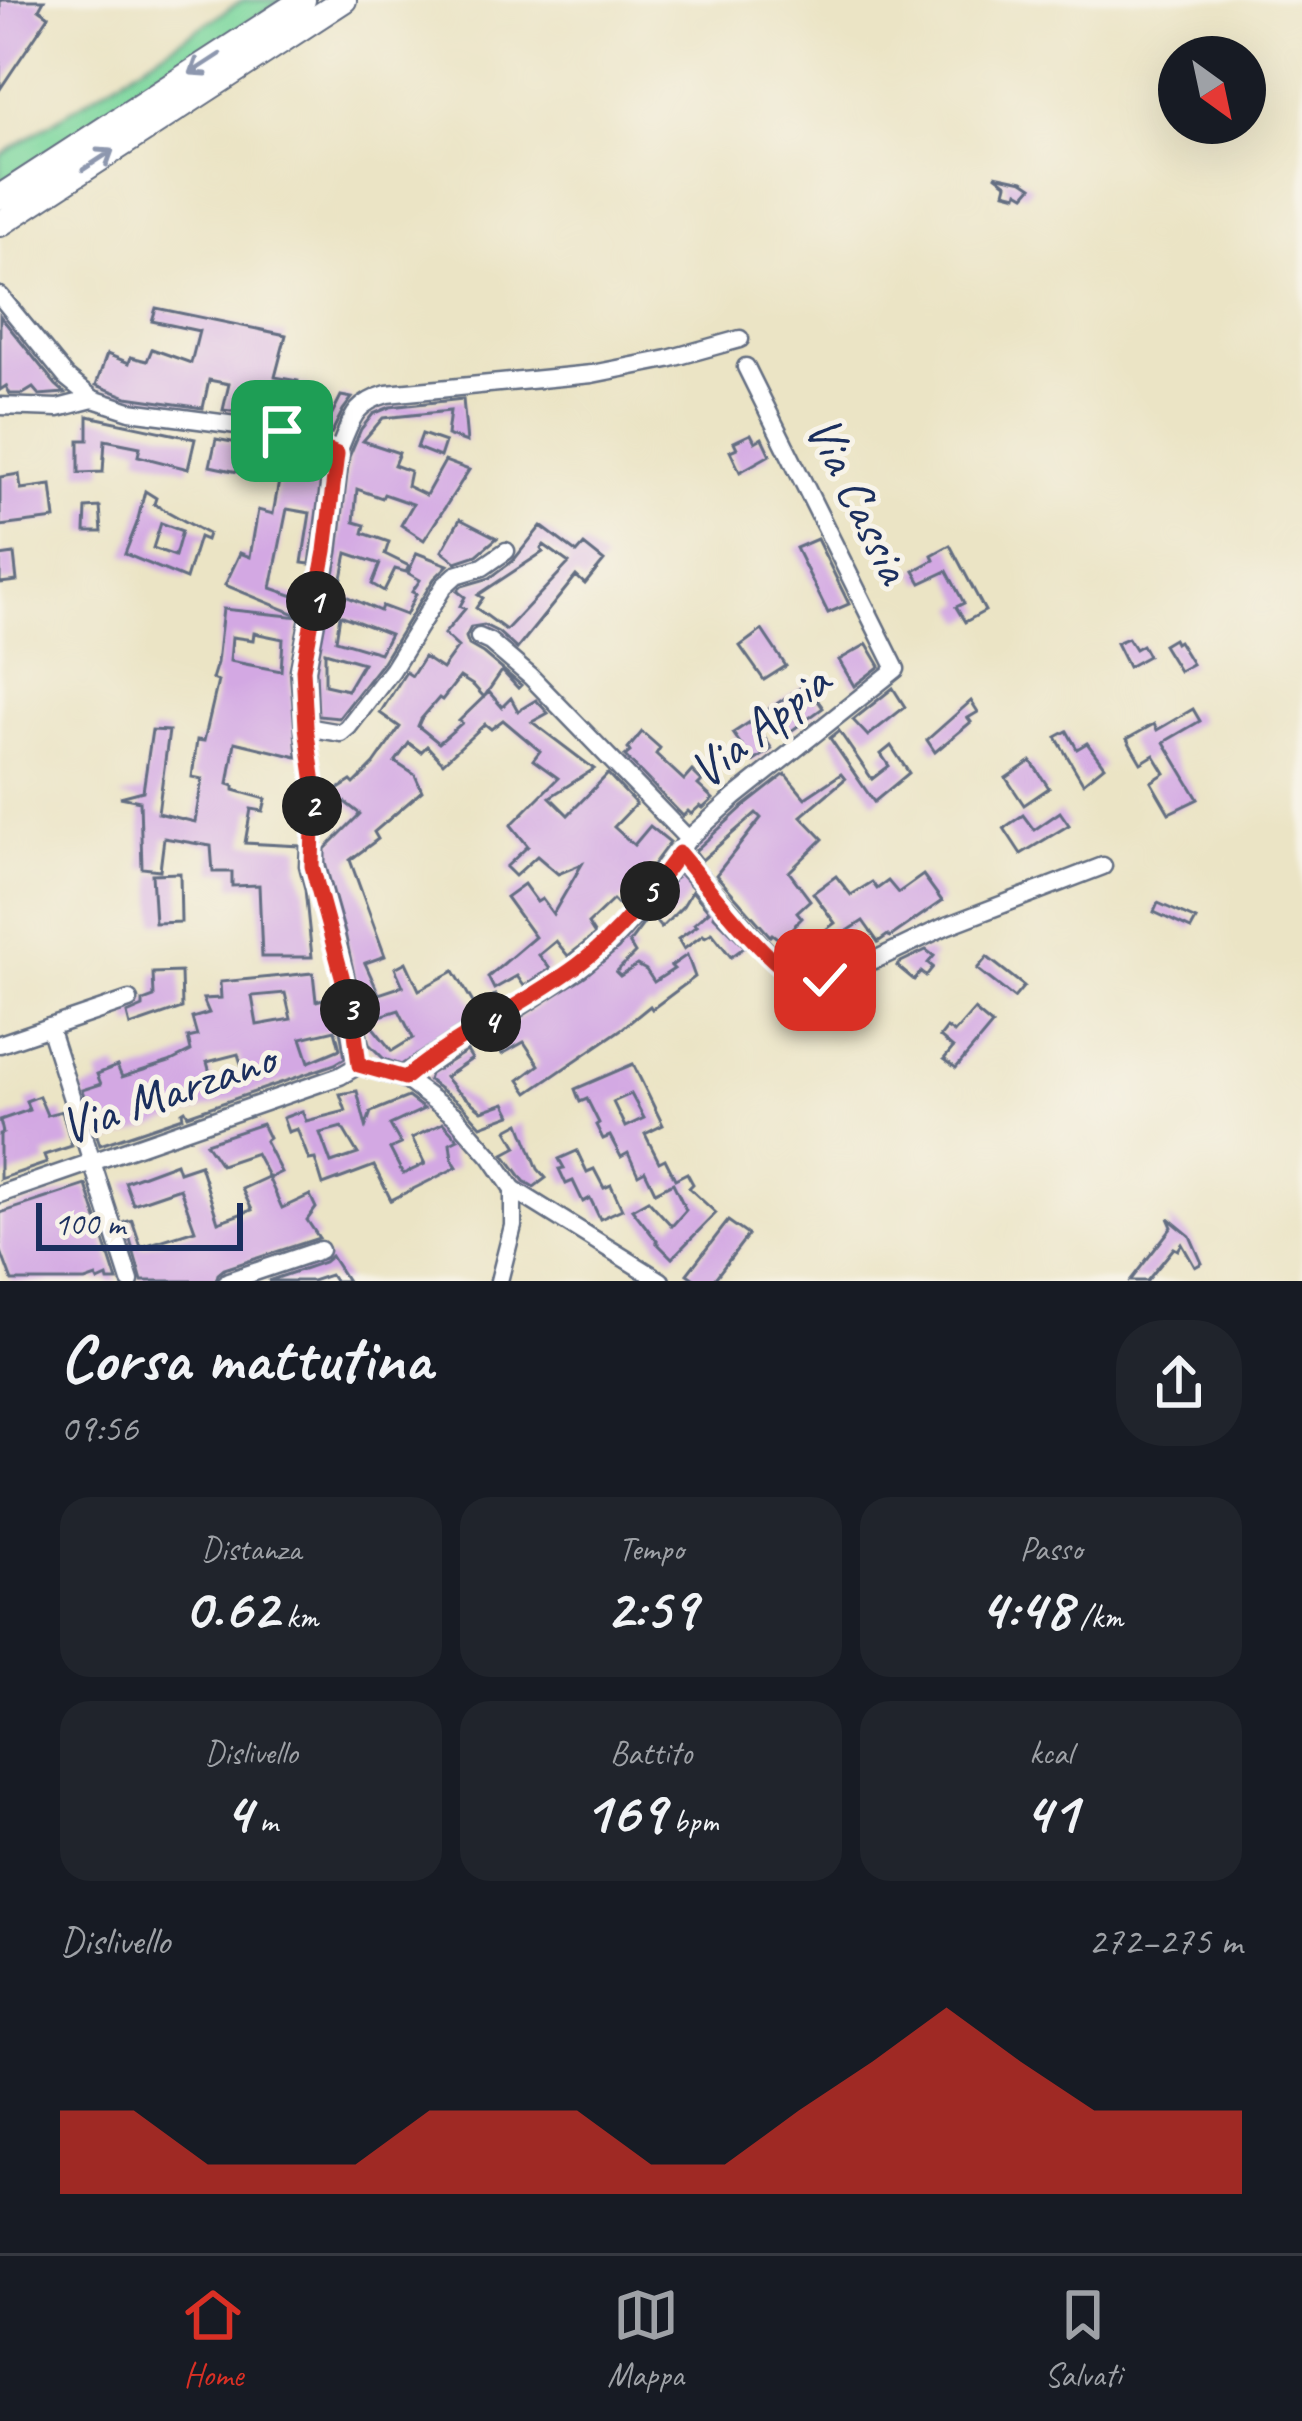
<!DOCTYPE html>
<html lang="it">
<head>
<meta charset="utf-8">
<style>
  :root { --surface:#171b24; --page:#20242c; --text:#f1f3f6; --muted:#9ea1a6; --line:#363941; --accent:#d93025 }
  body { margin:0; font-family:Caveat,sans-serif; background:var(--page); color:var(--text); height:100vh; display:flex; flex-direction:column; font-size:45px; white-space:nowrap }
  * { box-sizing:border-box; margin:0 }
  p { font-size:39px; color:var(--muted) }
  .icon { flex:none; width:66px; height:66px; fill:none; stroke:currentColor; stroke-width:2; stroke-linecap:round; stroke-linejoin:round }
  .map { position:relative; height:1281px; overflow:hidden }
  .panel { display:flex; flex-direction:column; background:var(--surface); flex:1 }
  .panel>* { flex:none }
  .needle { width:78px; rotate:147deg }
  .fabs { position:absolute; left:1158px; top:36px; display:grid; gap:24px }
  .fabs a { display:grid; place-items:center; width:108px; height:108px; border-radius:50%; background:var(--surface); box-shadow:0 12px 48px #0002; font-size:60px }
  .scale { position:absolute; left:36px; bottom:30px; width:207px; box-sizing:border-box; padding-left:12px; border:6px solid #1b2f5e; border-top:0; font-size:33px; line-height:42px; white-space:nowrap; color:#1b2f5e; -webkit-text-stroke:9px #f7f3e8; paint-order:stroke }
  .pin { position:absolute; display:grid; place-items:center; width:102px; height:102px; color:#fff; margin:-51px; border-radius:24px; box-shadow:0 6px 18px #0006 }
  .km { position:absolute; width:60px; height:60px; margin:-30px; border-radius:50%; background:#222; color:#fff; font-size:33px; line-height:60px; text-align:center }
  .round { display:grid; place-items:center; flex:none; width:126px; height:126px; border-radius:48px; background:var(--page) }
  .headline { display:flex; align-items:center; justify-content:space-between; height:204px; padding:0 60px }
  h1 { font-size:66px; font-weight:800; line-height:90px }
  .figures { display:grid; grid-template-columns:repeat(3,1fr); gap:18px; height:204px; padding:12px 60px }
  .figures div { display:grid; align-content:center; border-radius:30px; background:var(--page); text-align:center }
  .figures b { font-size:60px; font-weight:800 }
  .figures small { font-size:33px; font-weight:400 }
  .figures p { font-size:33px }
  .chart { height:336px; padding:24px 60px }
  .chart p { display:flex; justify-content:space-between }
  .chart svg { width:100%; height:216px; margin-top:12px; fill:var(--accent); opacity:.7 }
  .tab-bar { display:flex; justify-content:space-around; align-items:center; height:168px; border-top:3px solid var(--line); background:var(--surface); font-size:33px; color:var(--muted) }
  .tab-bar a { display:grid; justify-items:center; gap:6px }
  .tab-bar .on { color:var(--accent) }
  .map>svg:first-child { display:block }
</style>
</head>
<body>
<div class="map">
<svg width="1302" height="1281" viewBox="0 0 1302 1281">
  <rect width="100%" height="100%" fill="#f7f3e8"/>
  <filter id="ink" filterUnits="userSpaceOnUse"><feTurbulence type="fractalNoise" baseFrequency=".00833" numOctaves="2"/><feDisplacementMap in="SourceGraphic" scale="24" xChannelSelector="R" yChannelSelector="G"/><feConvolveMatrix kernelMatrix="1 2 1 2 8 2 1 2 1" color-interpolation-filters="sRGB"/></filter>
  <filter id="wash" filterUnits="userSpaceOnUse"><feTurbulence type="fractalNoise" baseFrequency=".004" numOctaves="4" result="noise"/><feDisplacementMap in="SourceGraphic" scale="48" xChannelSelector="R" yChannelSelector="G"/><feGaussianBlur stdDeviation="2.7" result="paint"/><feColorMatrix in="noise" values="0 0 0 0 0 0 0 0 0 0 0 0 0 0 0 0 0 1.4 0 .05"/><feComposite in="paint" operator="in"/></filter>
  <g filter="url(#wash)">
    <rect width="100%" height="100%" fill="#ebe4c5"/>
    <polygon fill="#7cd79d" stroke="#4c837e" stroke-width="3" points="243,0 284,0 0,184 0,156"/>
    <g id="blocks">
      <g fill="#d3a8e3" fill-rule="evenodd">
        <polygon points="0,0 44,0 39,9 49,16 0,89"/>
        <polygon points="995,175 1023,181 1032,187 1025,195 1018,191 1017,195 1005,192 1007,184"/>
        <polygon points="156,308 286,335 275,377 298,381 298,383 311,386 305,411 332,414 341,396 352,398 343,410 331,434 284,418 223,410 229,384 209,380 203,408 127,397 96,385 107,354 129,363 131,357 147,361 152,349 191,363 199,331 152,321"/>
        <polygon points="0,316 56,385 65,393 39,395 33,388 23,394 10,394 6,386 0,390"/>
        <path d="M463 399 467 442 447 435 450 411 383 418 363 441 399 453 394 465 410 471 407 486 426 495 445 461 469 470 424 540 401 525 413 504 384 494 382 498 357 489 354 522 365 525 363 533 389 542 385 554 409 566 406 572 395 569 384 591 372 584 380 564 347 553 339 593 380 611 382 606 406 615 416 594 412 592 420 580 408 573 417 553 448 565 434 579 382 663 339 718 318 716 316 670 338 553 349 457 361 429 373 414 390 407ZM340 615 390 634 380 653 336 640ZM325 652 363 663 347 690 325 685Z"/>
        <polygon points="88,416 195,439 188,469 138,456 140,447 105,440 103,472 79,473 79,440 88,440"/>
        <polygon points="422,434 445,442 440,457 417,448"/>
        <polygon points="751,434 755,442 762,438 770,455 740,472 730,451 737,448 734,442"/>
        <polygon points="216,439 285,452 287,447 323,462 310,564 302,563 310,513 287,509 271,588 303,599 300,616 225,585 240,553 250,557 258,510 273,514 279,481 210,466"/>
        <polygon points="19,474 21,489 51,485 55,519 0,526 0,477"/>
        <path d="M145 491 156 498 154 504 208 534 206 540 199 537 186 579 125 554 137 523ZM161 523 182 531 175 556 153 548Z"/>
        <polygon points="100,507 102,532 85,532 86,508"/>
        <polygon points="460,519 497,538 477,555 456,562 442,551"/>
        <path d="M541 526 577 553 584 545 604 561 585 584 576 576 517 649 498 632 484 625 471 627 466 637 469 645 483 653 521 685 518 688 502 671 484 697 474 686 460 677 442 700 439 698 421 719 418 726 439 743 462 723 459 721 489 692 502 707 511 698 518 711 536 700 548 713 532 722 594 769 550 797 568 815 608 774 636 804 614 827 634 845 650 826 670 842 632 893 631 891 618 905 613 900 588 924 595 935 568 956 556 941 539 955 550 969 524 986 517 976 494 989 488 977 535 937 506 897 524 884 537 902 542 899 553 914 582 864 558 874 537 856 515 876 506 867 528 846 511 825 558 778 533 760 540 751 503 720 491 729 485 724 443 763 427 746 421 752 409 743 395 762 415 775 422 791 374 832 378 839 350 860 385 956 365 963 379 994 403 986 395 968 406 962 419 990 454 971 475 1006 495 995 500 1001 401 1065 384 1059 369 1044 345 933 325 863V849L360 814 341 799 326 828V797L351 781 354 784 374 764 400 727 380 713 406 672 412 676 424 657 442 669 458 647 444 634 465 609 460 606 465 597 457 591 462 586 490 578 513 561ZM544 545 569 563 506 630 476 608 483 598 478 595 543 552 541 549ZM399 1010 413 1038 392 1051 367 1020Z"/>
        <polygon points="817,539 849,604 828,613 796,548"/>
        <polygon points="950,545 985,611 965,622 956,607 964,603 947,571 921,583 914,571 934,560 932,555"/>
        <polygon points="14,554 17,581 0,583 0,556"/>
        <path d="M223 609 300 617 290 669 297 757 235 742 228 784 234 786V790L266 799 263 811 251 809 245 843 300 846 299 866 305 889 312 957H262L259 885 232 886V872H213L211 846 164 838 160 870 142 868 140 801 120 797 143 791 152 730 169 731 158 813 195 822 202 779 192 777 197 740 204 741 218 681 212 679 217 663ZM254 633 283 639 281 671 230 661 232 637 253 640Z"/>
        <polygon points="762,630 786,666 764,680 740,646"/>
        <polygon points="1128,638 1135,649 1142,645 1148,656 1128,667 1116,643"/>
        <polygon points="1173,639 1175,643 1178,641 1192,664 1179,671 1163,645"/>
        <polygon points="867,644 880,666 854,686 839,660"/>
        <polygon points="806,684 823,708 787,734 769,709"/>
        <polygon points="893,688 905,707 868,736 853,720"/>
        <polygon points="971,701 978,712 968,718 971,722 935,752 927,740"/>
        <polygon points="1193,709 1200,721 1164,742 1198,799 1169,813 1151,782 1165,773 1154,755 1141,763 1127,739 1154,724 1157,730"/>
        <polygon points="753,720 772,749 753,762 733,733"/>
        <polygon points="839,731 872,779 889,766 881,754 891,746 909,773 874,802 830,738"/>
        <polygon points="1067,731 1077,749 1087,743 1104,766 1083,783 1056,737"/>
        <polygon points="642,732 660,748 656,754 684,780 692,771 702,781 698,785 713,799 703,808 700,806 691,814 688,811 683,816 625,756 630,752 628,749"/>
        <polygon points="1031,761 1049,788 1024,805 1006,778"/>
        <polygon points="785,774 805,798 841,774 845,779 801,816 823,839 789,872 810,900 797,912 802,918 780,940 772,934 770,936 716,875 761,818 756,813 702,860 695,851 743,807"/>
        <polygon points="1060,812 1069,825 1021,854 1004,828 1023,815 1034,830"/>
        <polygon points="180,873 181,922 155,923 152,874"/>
        <polygon points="679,873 715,912 714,916 745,947 731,957 712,933 705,937 703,935 684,949 678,939 697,926 694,924 709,911 692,891 683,906 661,928 649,913"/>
        <polygon points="923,875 942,901 890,937 888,935 878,942 863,921 832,941 824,931 835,923 813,893 836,876 851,895 872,882 877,889 888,881 898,893"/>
        <polygon points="1158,903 1196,920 1191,929 1154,912"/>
        <polygon points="648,914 650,915 629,943 635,953 616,972 620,976 637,965 646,970 654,982 674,969 671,966 687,955 695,977 652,1009 650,1006 623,1028 528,1093 519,1080 539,1065 524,1042 502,1054 491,1036 585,976 618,949"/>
        <polygon points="926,950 934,956 928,963 933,967 926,976 921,972 914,980 897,966 901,962"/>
        <polygon points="987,957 1024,986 1014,998 977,969"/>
        <polygon points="181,972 182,1008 130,1026 127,1014 143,1007 143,1001 154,997 153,973"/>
        <path d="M313 973 316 1001 334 996 345 1058 335 1064 188 1115 185 1110 182 1112 183 1117 100 1145 82 1090 101 1084 97 1074 117 1066 122 1077 169 1062 191 1051 188 1038 197 1036 192 1018 209 1013 203 999 221 998 220 982ZM285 993 291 1019 257 1025 252 996ZM335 1030 340 1049 309 1062 301 1038ZM238 1054 245 1077 213 1084 207 1062Z"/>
        <polygon points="974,1010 992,1025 956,1068 944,1059 953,1048 940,1037 947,1028 954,1033"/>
        <polygon points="467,1051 472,1059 445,1077 457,1091 482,1111 505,1103 511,1115 481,1126 463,1106 428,1080 430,1074"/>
        <path d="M633 1064 663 1125 645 1134 659 1162 665 1159 675 1179 687 1173 693 1184 689 1188 716 1213 672 1258 656 1242 657 1241 632 1209 648 1200 672 1226 686 1210 673 1183 655 1192 645 1171 638 1175 628 1153 621 1157 610 1136 603 1139 596 1125 599 1123 587 1099 580 1102 575 1089ZM631 1094 644 1118 625 1127 613 1102Z"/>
        <path d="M357 1091 366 1126 371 1112 408 1097 424 1109 390 1125 401 1144 390 1149 403 1174 425 1164 412 1138 443 1123 458 1139 450 1143 452 1159 457 1167 391 1200 374 1166 323 1185 315 1159 309 1160 297 1129 288 1132 283 1118 302 1111 306 1121 346 1111 340 1094ZM342 1127 358 1154 331 1163 320 1133Z"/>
        <polygon points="39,1096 47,1115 62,1111 72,1146 44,1155 47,1163 0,1179 0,1134 3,1133 0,1120 29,1110 26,1101"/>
        <polygon points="520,1123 538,1169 546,1178 534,1187 524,1181 504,1154 517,1147 507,1130"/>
        <polygon points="262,1124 269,1138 265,1141 281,1172 269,1178 256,1153 221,1165 206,1143"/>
        <polygon points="577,1151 587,1172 594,1169 604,1188 611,1185 622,1209 600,1219 590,1198 583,1202 573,1181 566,1184 559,1169 564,1168 559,1159"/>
        <polygon points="176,1163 179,1172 200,1165 218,1222 252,1210 242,1189 268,1177 282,1208 310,1195 316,1208 307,1220 319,1238 224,1269 218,1274 216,1281 142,1281 125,1222 132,1220 141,1247 195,1230 180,1188 133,1204 125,1182"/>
        <polygon points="86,1185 117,1281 108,1281 107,1277 98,1281 96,1277 85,1281 12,1281 0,1249 0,1213"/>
        <polygon points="1168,1218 1190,1236 1202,1263 1195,1267 1182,1244 1178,1250 1174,1248 1147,1281 1130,1281 1172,1227"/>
        <polygon points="728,1221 748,1235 713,1281 697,1281 687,1274"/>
        <polygon points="331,1256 347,1281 334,1281 330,1275 312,1281 268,1281 324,1262"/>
      </g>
    </g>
  </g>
  <g filter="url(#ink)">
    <use href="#blocks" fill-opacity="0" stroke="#646e82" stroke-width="3"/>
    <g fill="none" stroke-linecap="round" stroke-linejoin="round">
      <defs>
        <g id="minor">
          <polyline points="0,296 66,377 93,399 130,411 282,431 337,454 325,551 303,669 306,727 314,783 312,866 342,976 355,1033 359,1065"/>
          <polyline points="0,406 58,408 93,399"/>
          <path d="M337 454C352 422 350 405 387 394L592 374 668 359 740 339"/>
          <polyline points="479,637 490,642 531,677 688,839"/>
          <polyline points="306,727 341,733 348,727 392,670 444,586 456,575 483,567 506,551"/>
          <polyline points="679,853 767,952 792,976 811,983 877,959 946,926 1103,866"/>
          <polyline points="49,1027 130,1281"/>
          <polyline points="0,1044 129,1000"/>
          <polyline points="359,1065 405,1079 455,1116 491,1157 513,1189 661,1281"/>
          <polyline points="405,1079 422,1064 534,995 577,966 609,940 648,894 688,839 735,797 896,669 746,367"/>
          <polyline points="0,1194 340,1076 359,1065"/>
          <polyline points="228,1281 320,1250"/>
          <polyline points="499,1281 513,1226 513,1189"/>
        </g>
        <g id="highway">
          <polyline points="0,197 303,0"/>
          <polyline points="0,224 344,0"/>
        </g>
      </defs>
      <use href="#minor" stroke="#646e82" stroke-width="21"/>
      <use href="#highway" stroke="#646e82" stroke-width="28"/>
      <use href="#minor" stroke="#fff" stroke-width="16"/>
      <use href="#highway" stroke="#fff" stroke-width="24"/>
    </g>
    <defs><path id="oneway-shaft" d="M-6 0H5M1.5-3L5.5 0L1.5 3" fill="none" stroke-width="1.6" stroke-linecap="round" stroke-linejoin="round" transform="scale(3)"/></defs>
    <g stroke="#8d97ae">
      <use href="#oneway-shaft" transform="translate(205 64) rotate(147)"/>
      <use href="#oneway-shaft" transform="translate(98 160) rotate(-33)"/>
    </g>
  </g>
  <g fill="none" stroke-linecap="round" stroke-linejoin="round" filter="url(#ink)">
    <defs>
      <path id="route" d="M282 431 337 454 325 551 303 669 306 727 314 783 312 866 342 976 355 1033 359 1065 405 1078C458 1034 523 1006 578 965 619 935 649 894 679 853 705 883 766 963 797 978 808 983 814 982 825 980"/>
    </defs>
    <use href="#route" stroke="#fff" stroke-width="24"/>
    <use href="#route" stroke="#d93025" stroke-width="15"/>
  </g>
  <g text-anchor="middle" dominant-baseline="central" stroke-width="10" stroke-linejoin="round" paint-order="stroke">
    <g font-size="51" fill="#1b2f5e" stroke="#f7f3e8">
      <text transform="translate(859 499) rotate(64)">Via Cassia</text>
      <text transform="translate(759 726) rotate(-39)">Via Appia</text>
      <text transform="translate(167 1092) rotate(-19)">Via Marzano</text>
    </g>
  </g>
</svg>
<div class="fabs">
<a><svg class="needle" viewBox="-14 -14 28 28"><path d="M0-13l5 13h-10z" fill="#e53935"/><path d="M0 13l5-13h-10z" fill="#9ea1a6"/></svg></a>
</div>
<div class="scale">100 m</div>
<div class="pin" style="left:282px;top:431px;background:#1e9e55"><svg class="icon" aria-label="arrive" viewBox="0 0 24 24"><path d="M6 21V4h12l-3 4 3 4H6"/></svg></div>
<div class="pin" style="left:825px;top:980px;background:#d93025"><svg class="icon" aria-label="check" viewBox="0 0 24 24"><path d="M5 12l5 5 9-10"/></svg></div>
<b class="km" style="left:316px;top:601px">1</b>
<b class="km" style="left:312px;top:806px">2</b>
<b class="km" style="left:350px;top:1009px">3</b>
<b class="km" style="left:491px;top:1022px">4</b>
<b class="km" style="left:650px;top:891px">5</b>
</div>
<section class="panel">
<div class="headline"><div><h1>Corsa mattutina</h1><p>09:56</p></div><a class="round"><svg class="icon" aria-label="share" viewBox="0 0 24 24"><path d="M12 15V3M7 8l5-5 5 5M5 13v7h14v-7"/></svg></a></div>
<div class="figures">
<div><p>Distanza</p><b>0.62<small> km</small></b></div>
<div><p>Tempo</p><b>2:59</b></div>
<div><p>Passo</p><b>4:48<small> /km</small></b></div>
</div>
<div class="figures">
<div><p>Dislivello</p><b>4<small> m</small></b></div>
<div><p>Battito</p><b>169<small> bpm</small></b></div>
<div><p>kcal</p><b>41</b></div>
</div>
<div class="chart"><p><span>Dislivello</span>272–275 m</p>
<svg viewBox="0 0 160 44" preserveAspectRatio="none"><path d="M0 44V27L10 27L20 38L30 38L40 38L50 27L60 27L70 27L80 38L90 38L100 27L110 17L120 6L130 17L140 27L150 27L160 27V44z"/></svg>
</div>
</section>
<nav class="tab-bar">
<a class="on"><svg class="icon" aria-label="home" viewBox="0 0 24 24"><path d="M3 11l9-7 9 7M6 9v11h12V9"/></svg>Home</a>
<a><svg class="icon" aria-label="map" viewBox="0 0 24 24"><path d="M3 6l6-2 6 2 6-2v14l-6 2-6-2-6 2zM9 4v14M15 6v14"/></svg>Mappa</a>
<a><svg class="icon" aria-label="saved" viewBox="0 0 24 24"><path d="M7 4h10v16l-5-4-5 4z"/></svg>Salvati</a>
</nav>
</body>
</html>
